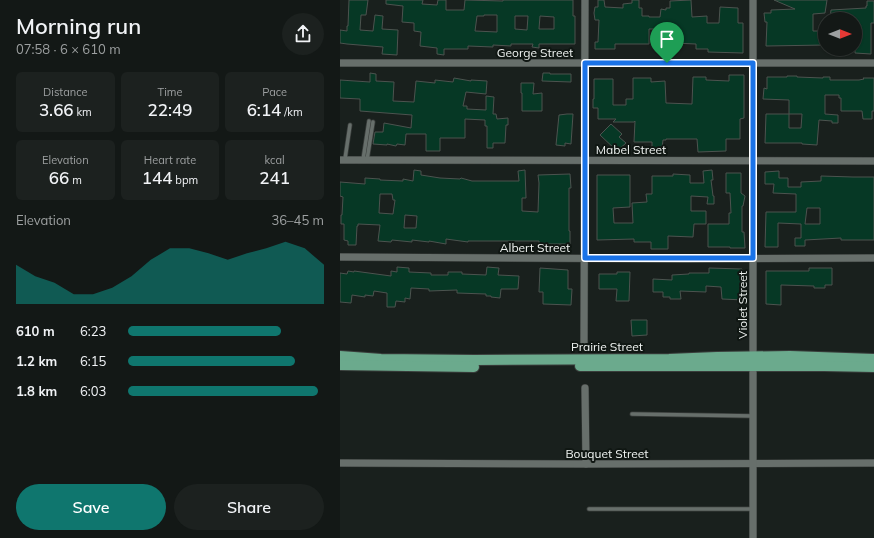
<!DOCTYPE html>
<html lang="en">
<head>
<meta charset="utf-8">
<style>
  :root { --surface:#131816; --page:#1c211f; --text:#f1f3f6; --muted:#9da0a1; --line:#323735; --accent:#0f766e }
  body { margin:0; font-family:Mulish,sans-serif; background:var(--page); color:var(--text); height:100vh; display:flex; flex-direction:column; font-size:15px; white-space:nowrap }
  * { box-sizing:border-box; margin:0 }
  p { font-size:13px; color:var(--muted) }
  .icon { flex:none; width:22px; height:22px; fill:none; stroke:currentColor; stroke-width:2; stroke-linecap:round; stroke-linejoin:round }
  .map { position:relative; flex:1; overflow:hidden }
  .drawer { display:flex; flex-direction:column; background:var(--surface); width:340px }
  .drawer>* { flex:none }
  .needle { width:26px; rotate:90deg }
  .tools { position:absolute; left:478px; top:12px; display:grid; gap:8px }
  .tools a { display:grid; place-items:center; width:44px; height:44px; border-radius:50%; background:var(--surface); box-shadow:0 1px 3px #0004,0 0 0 1px var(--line); font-size:20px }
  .pin { position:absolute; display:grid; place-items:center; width:34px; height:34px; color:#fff; margin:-41px -17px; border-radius:50% 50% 50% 0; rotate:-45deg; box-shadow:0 0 4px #0007 }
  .pin .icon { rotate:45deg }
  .round { display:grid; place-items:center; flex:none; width:42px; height:42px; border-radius:21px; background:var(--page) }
  .summary { display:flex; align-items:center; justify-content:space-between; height:68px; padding:0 16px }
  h1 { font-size:22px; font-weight:600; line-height:30px }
  .stats { display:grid; grid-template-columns:repeat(3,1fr); gap:6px; height:68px; padding:4px 16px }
  .stats div { display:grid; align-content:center; border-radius:6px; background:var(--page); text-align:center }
  .stats b { font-size:17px; font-weight:600 }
  .stats small { font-size:11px; font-weight:400 }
  .stats p { font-size:11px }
  .chart { height:112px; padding:8px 16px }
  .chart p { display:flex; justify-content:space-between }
  .chart svg { width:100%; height:72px; margin-top:4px; fill:var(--accent); opacity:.7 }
  .action { display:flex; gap:8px; margin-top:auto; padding:8px 16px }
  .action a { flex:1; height:46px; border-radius:24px; background:var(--accent); color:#fff; font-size:16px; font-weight:600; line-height:46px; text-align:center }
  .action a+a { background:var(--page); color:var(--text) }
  ul { padding:0 16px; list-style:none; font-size:13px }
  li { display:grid; grid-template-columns:64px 48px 1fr; align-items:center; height:30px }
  li i { height:10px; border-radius:5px; background:var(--accent) }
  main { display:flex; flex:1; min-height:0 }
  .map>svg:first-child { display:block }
</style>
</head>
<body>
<main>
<section class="drawer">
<div class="summary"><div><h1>Morning run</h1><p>07:58 · 6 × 610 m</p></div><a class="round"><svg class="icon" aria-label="share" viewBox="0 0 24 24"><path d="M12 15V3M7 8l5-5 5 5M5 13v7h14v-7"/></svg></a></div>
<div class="stats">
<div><p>Distance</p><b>3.66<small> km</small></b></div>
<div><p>Time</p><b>22:49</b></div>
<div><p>Pace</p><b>6:14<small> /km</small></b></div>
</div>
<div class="stats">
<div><p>Elevation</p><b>66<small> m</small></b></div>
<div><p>Heart rate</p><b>144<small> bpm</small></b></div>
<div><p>kcal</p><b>241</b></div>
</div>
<div class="chart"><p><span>Elevation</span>36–45 m</p>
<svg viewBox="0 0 160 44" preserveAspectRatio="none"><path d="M0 44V20L10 27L20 31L30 38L40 38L50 34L60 27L70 17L80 10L90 10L100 13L110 17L120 13L130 10L140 6L150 10L160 20V44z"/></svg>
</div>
<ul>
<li><b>610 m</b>6:23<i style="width:78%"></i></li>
<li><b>1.2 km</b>6:15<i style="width:85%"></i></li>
<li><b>1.8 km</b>6:03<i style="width:97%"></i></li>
</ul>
<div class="action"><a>Save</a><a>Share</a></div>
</section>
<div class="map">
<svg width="534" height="538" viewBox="0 0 534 538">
  <rect width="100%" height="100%" fill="#19201d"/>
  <g fill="#063825" stroke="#4c534f" fill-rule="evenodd">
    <polygon points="9,0 28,0 26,15 21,15 20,30 33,31 35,15 43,16 42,29 58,30 57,55 42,54 43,47 7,44 0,43 0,30 7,31 7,26 8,26"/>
    <path d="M46 0H83L82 4 97 5 98 0H106V10H124L125 0 163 1V0H233V16H235V44H199V48L192 47 193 44H171V46L153 45V47L128 46V49H104V55L97 54V48L80 46 81 32 74 31V23L62 22 63 6 46 4ZM144 15H157V32L135 31 137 16H144ZM175 16H188L187 30 175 29ZM200 16 214 17V29H199Z"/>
    <polygon points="258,0 264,0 265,7 283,8 283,4 292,3 292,0 299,0 299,8 302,8 302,16 309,16 309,17 320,17 321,9 326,10 326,8 330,8 330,1 351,0 352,17 367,16 367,23 379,23 380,7 398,8 398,23 403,23 403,53 368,52 368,49 356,49 356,44 333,43 334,29 309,29 309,44 275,44 275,49 255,49 255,42 258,42 259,20 255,20 254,13 255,7 258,7"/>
    <polygon points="434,0 487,0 485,13 473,14 473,31 485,31 485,45 426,46 427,22 425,22 424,13 431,13 431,10 455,9"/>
    <polygon points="527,1 534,1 534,23 531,23 531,54 515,53 515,19 490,19 491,10 526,8 526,6 527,6"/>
    <polygon points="30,73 36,74 36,81 54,82 53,101 74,102 76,81 95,83 95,80 113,82 114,78 131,81 131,80 147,81 146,94 126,92 123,106 127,106 127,109 146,110 146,96 154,97 153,114 156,114 157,119 168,118 168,125 166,125 165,143 153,143 153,148 147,148 147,126 145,126 145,120 125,119 125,138 100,138 100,151 86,151 86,134 66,134 65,145 57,144 56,146 47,144 47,145 33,144 35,132 43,132 44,123 71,128 72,115 20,111 20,99 0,98 0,80 30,82"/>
    <polygon points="203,73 210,73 210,74 231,74 231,82 202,81"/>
    <polygon points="389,75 404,75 404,118 400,119 400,139 386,139 386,151 358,152 357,139 326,139 326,140 323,140 322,148 312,148 312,142 294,142 295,121 294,122 273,122 276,119 258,119 258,108 253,108 253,99 254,99 254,79 273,79 273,105 286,105 286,99 293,99 293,78 311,78 311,82 325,81 326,103 352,104 353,77 366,77 366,80 389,81"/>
    <polygon points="447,76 457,76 457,77 483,78 483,77 490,77 490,80 519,80 524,79 523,78 534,78 534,111 532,111 532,119 523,119 522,111 501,111 501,98 499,98 499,95 485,95 485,114 498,115 498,123 492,123 492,121 479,120 477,145 462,144 462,143 425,143 426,114 449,114 449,128 461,128 462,114 449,114 449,100 423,99 424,88 427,89 427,77 447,77"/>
    <polygon points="181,83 194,83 193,94 202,93 202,111 182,111 182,93 181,93"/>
    <polygon points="227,114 233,114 231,144 225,143 225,146 216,145 219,115"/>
    <polygon points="271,124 282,134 279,137 286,143 277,151 260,135"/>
    <path d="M74 170 81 171V175L100 178 120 179 121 178 132 181H179L178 171 185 170 186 198H182V211L198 212 199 183 198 175 230 174 231 188H229V231H230V244H199V241H128V242L106 239V244L89 241V242L72 240V242L52 240 51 242 38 241 40 225 18 224V226H17L16 245H8V241L4 240V224H1V215H2L3 197 0 196V182L25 184V178L40 179V180L63 181V179L73 181ZM40 194H52L53 200H55L53 214 39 213ZM65 215 77 216 76 228H64Z"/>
    <polygon points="372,170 373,180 371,180 373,196 374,196 374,204 367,204 368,197 351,196 351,211 366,211 366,224 354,224 353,237 328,236 328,249 311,249 311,242 294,242 294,239 257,240 257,175 290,175 290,207 273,208 274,223 293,223 292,203 307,202 306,194 312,194 312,176 333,176 333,174 350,175 350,183 364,183 363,171"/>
    <path d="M439 171V178H448V187H461V182L481 181V176L513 177H534V240H501V238L465 240V246H455V238H461V224L438 223V247H425L426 212H456V194L433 193 434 184H425V172ZM467 208H480V224H465Z"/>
    <polygon points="386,173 401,173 401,193 405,196 403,206 402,206 402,232 404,232 405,248 390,248 390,247 368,247 368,224 389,224 389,213 391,213 390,193 386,193"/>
    <polygon points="57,267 69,268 69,272 91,273 91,275 108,275 108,272 122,272 122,274 146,275 147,267 159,268 158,275 179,276 178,289 161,289 160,298 151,297 151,296 146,296 146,294 117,293 117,290 89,291 89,289 71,288 70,299 65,298 65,302 56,301 55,307 47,307 47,293 34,291 33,296 25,295 25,297 12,295 11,303 0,302 0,273 7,274 8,271 14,272 14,271 51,276 51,271 57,272"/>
    <polygon points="200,268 228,270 228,289 232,289 231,305 203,304 203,292 199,292"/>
    <polygon points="369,268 402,269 401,293 404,293 404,300 382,299 381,287 366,286 366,292 340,291 341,299 330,299 330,297 323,297 323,292 313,292 313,279 332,280 332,275 349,274 349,273 369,273"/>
    <polygon points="469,268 492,268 492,285 485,285 485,288 474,288 474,286 441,285 441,305 426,304 426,271 469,271"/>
    <polygon points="277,272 290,272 289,301 276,301 277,289 259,289 259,274 277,274"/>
    <polygon points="291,320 307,320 307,335 292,336"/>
  </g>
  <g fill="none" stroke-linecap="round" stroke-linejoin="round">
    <defs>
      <g id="lane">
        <polyline points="5,159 10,125"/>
        <polyline points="23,160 29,121"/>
        <polyline points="27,160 33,122"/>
        <polyline points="292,414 413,416"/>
        <polyline points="249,509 413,509"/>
      </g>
      <g id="street">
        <polyline points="0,63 534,63"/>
        <polyline points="0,160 534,161"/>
        <polyline points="0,257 346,259 534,258"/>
        <polyline points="244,343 245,0"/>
        <polyline points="245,388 246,464"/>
        <polyline points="0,463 246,464 534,463"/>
        <polyline points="413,538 413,0"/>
      </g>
      <g id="primary">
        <polyline points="0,356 41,359 134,360 329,359 377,357 450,356 534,359"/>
        <polyline points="0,365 134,367"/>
        <polyline points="240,366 484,366 534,367"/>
      </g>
    </defs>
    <use href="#lane" stroke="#393d3b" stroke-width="5"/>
    <use href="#street" stroke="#393d3b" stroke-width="8"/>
    <use href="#primary" stroke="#393d3b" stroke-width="12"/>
    <use href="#lane" stroke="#676f6b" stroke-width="3.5"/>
    <use href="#street" stroke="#676f6b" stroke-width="7"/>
    <use href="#primary" stroke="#6baa8d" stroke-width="10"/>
  </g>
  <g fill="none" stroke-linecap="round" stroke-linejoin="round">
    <defs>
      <rect id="route" x="245" y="63" width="168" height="195"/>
    </defs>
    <use href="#route" stroke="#fff" stroke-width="8"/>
    <use href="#route" stroke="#1a73e8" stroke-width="5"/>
  </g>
  <g text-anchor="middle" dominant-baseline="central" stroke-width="4" stroke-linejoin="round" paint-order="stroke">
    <g font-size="12" fill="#f0f4f2" stroke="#101713">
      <text x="195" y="52">George Street</text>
      <text x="291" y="149">Mabel Street</text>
      <text x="195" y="247">Albert Street</text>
      <text transform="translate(402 305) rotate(-90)">Violet Street</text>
      <text x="267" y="346">Prairie Street</text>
      <text x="267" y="453">Bouquet Street</text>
    </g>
  </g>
</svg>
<div class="tools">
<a><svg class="needle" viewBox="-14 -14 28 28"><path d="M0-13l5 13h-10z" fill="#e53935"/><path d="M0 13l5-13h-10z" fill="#9da0a1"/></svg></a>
</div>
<div class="pin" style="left:327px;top:63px;background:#1e9e55"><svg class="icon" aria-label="arrive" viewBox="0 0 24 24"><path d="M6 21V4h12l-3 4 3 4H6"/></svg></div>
</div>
</main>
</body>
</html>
